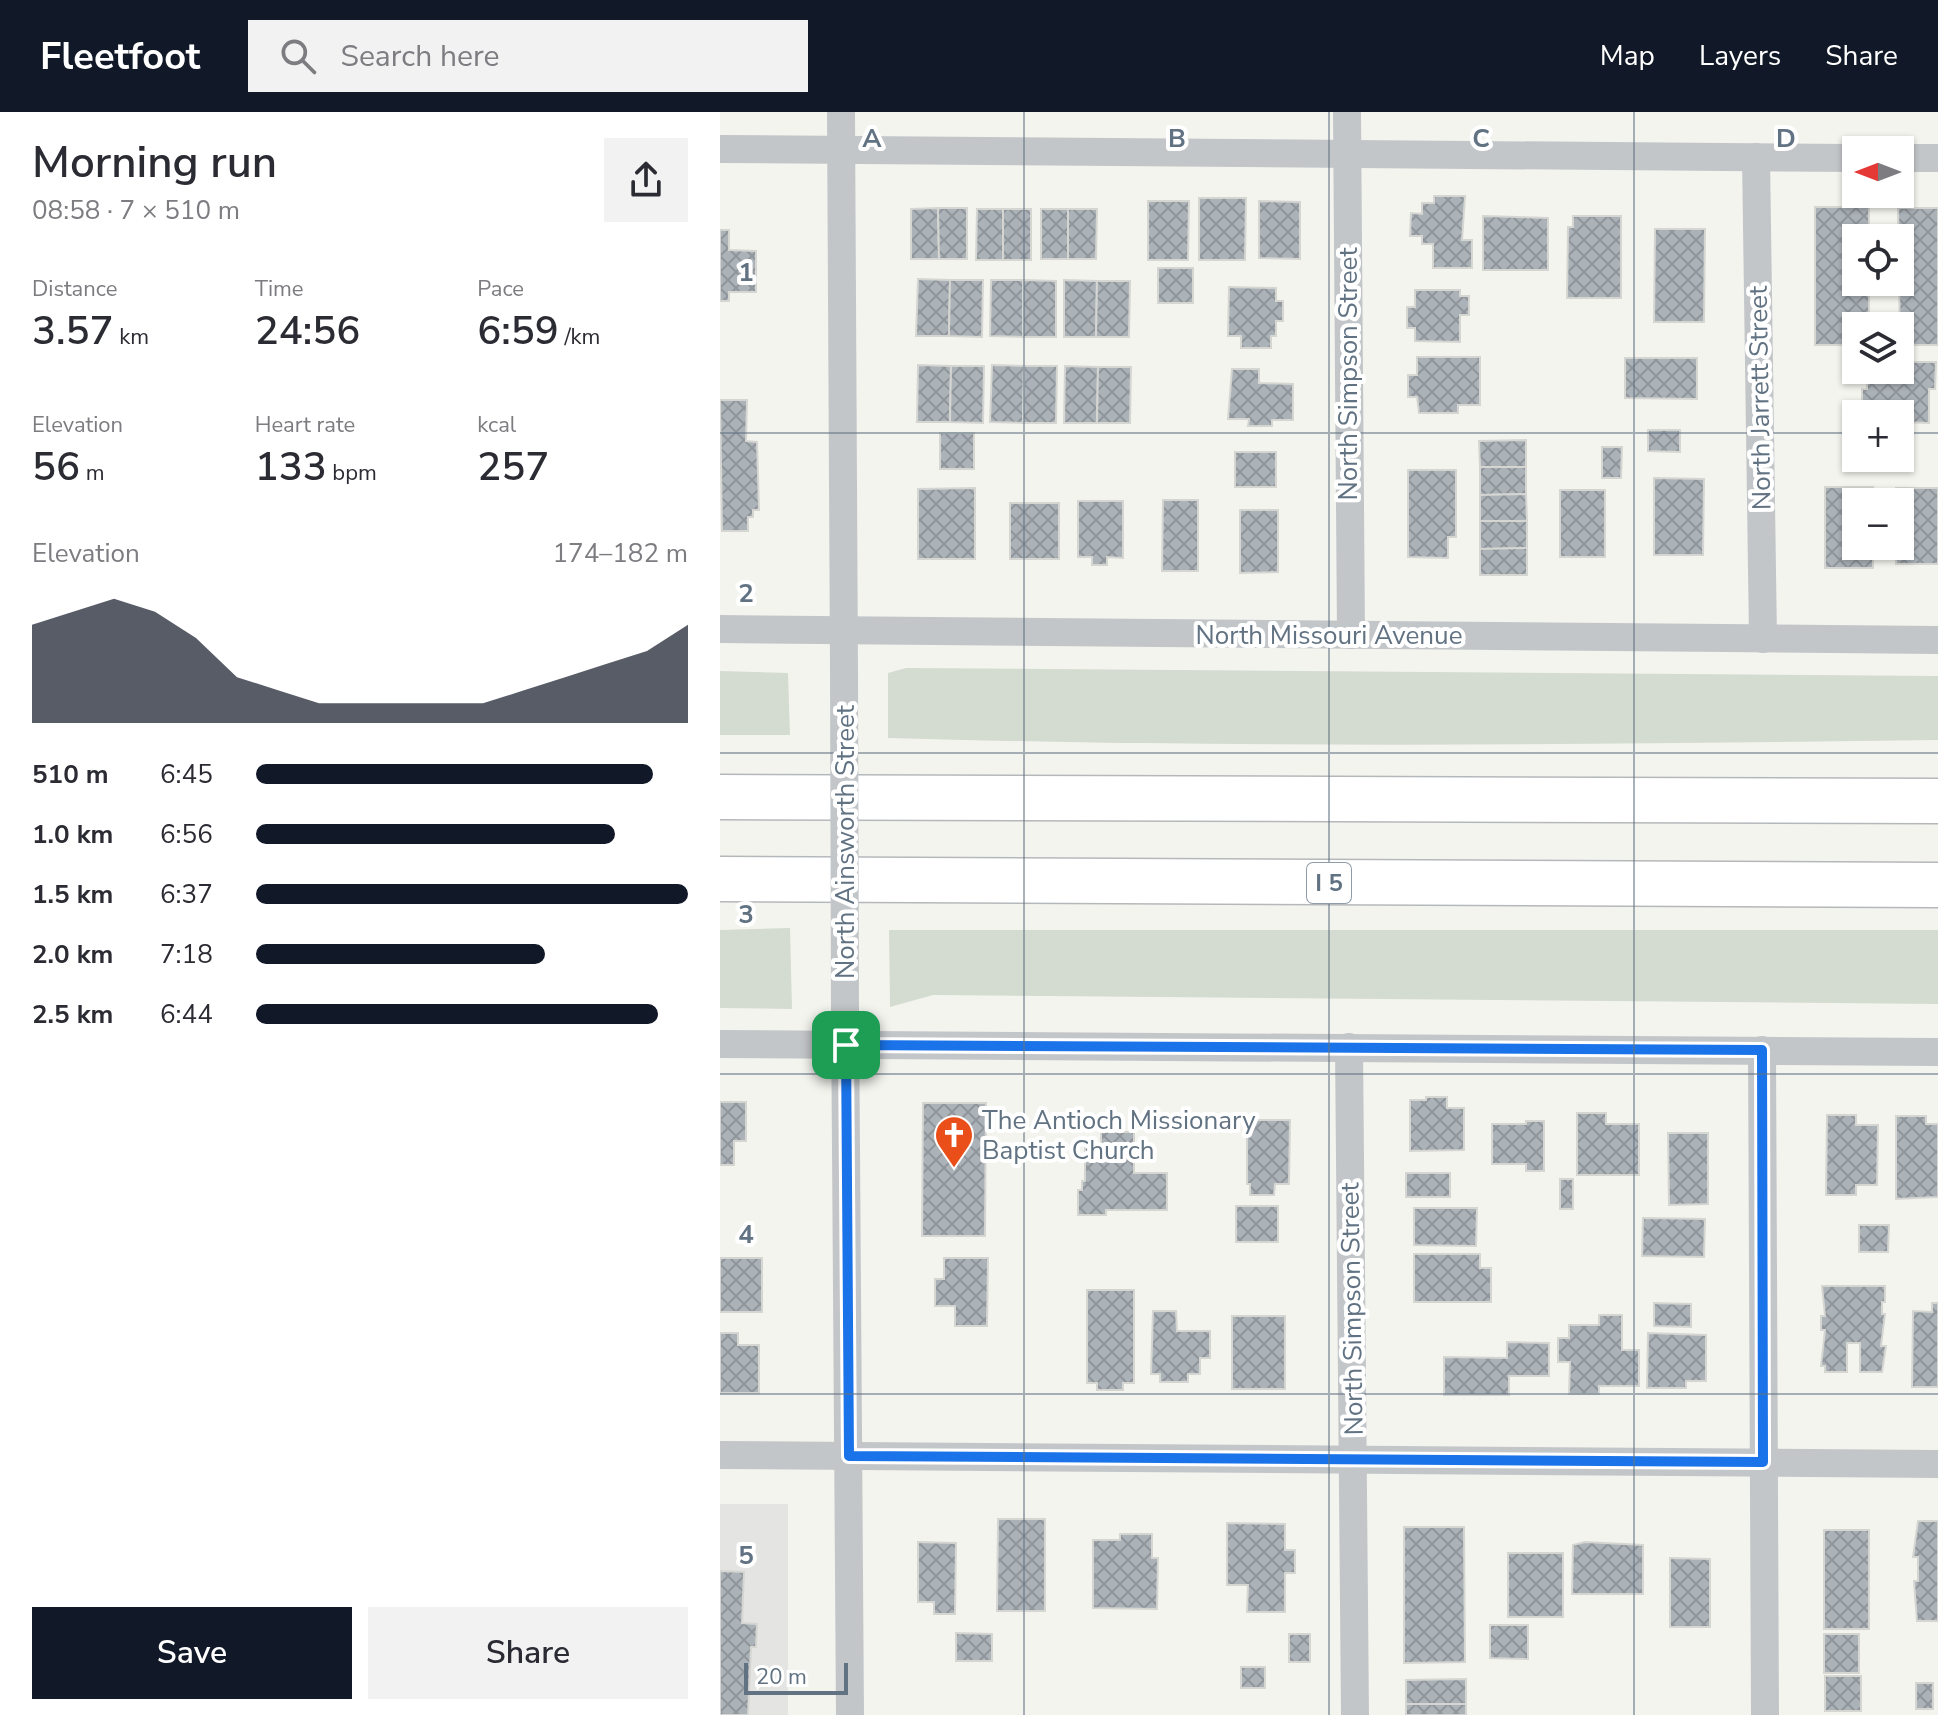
<!DOCTYPE html>
<html lang="en">
<head>
<meta charset="utf-8">
<style>
  :root { --surface:#fff; --page:#f2f2f3; --text:#2b2b33; --muted:#7c7c81; --accent:#111827 }
  body { margin:0; font-family:"Nunito Sans",sans-serif; background:var(--page); color:var(--text); height:100vh; display:flex; flex-direction:column; font-size:30px; white-space:nowrap }
  * { box-sizing:border-box; margin:0 }
  p { font-size:26px; color:var(--muted) }
  .icon { flex:none; width:44px; height:44px; fill:none; stroke:currentColor; stroke-width:2; stroke-linecap:round; stroke-linejoin:round }
  .map { position:relative; flex:1; overflow:hidden }
  .side { display:flex; flex-direction:column; background:var(--surface); width:720px }
  .side>* { flex:none }
  .needle { width:52px; rotate:270deg }
  .fabs { position:absolute; left:1122px; top:24px; display:grid; gap:16px }
  .fabs a { display:grid; place-items:center; width:72px; height:72px; border-radius:0px; background:var(--surface); box-shadow:0 2px 6px #0004; font-size:40px }
  .scale { position:absolute; left:24px; bottom:20px; width:104px; box-sizing:border-box; padding-left:8px; border:4px solid #617282; border-top:0; font-size:22px; line-height:28px; white-space:nowrap; color:#617282; -webkit-text-stroke:6px #fff; paint-order:stroke }
  .pin { position:absolute; display:grid; place-items:center; width:68px; height:68px; color:#fff; margin:-34px; border-radius:16px; box-shadow:0 4px 12px #0006 }
  .round { display:grid; place-items:center; flex:none; width:84px; height:84px; border-radius:0px; background:var(--page) }
  .headline { display:flex; align-items:center; justify-content:space-between; height:136px; padding:0 32px }
  h1 { font-size:44px; font-weight:600; line-height:60px }
  .stats { display:grid; grid-template-columns:repeat(3,1fr); gap:12px; height:136px; padding:8px 32px }
  .stats div { display:grid; align-content:center }
  .stats b { font-size:40px; font-weight:600 }
  .stats small { font-size:22px; font-weight:400 }
  .stats p { font-size:22px }
  .chart { height:224px; padding:16px 32px }
  .chart p { display:flex; justify-content:space-between }
  .chart svg { width:100%; height:144px; margin-top:8px; fill:var(--accent); opacity:.7 }
  .cta { display:flex; gap:16px; margin-top:auto; padding:16px 32px }
  .cta a { flex:1; height:92px; border-radius:0px; background:var(--accent); color:#fff; font-size:32px; font-weight:600; line-height:92px; text-align:center }
  .cta a+a { background:var(--page); color:var(--text) }
  ul { padding:0 32px; list-style:none; font-size:26px }
  li { display:grid; grid-template-columns:128px 96px 1fr; align-items:center; height:60px }
  li i { height:20px; border-radius:10px; background:var(--accent) }
  header { display:flex; align-items:center; gap:48px; box-sizing:border-box; height:112px; padding:0 40px; background:var(--accent); color:#fff }
  header strong { font-size:38px }
  nav { display:flex; gap:44px; margin-inline-start:auto; font-size:28px }
  .search { width:560px; height:72px; background:var(--page); display:flex; align-items:center; gap:20px; box-sizing:border-box; padding:0 28px; border-radius:0px; color:var(--muted); font-size:30px }
  main { display:flex; flex:1; min-height:0 }
  .map>svg:first-child { display:block }
</style>
</head>
<body>
<header>
<strong>Fleetfoot</strong>
<div class="search"><svg class="icon" aria-label="search" viewBox="0 0 24 24"><circle cx="10" cy="10" r="6"/><path d="M15 15l6 6"/></svg>Search here</div>
<nav><a>Map</a><a>Layers</a><a>Share</a></nav>
</header>
<main>
<section class="side">
<div class="headline"><div><h1>Morning run</h1><p>08:58 · 7 × 510 m</p></div><a class="round"><svg class="icon" aria-label="share" viewBox="0 0 24 24"><path d="M12 15V3M7 8l5-5 5 5M5 13v7h14v-7"/></svg></a></div>
<div class="stats">
<div><p>Distance</p><b>3.57<small> km</small></b></div>
<div><p>Time</p><b>24:56</b></div>
<div><p>Pace</p><b>6:59<small> /km</small></b></div>
</div>
<div class="stats">
<div><p>Elevation</p><b>56<small> m</small></b></div>
<div><p>Heart rate</p><b>133<small> bpm</small></b></div>
<div><p>kcal</p><b>257</b></div>
</div>
<div class="chart"><p><span>Elevation</span>174–182 m</p>
<svg viewBox="0 0 160 44" preserveAspectRatio="none"><path d="M0 44V14L10 10L20 6L30 10L40 18L50 30L60 34L70 38L80 38L90 38L100 38L110 38L120 34L130 30L140 26L150 22L160 14V44z"/></svg>
</div>
<ul>
<li><b>510 m</b>6:45<i style="width:92%"></i></li>
<li><b>1.0 km</b>6:56<i style="width:83%"></i></li>
<li><b>1.5 km</b>6:37<i style="width:100%"></i></li>
<li><b>2.0 km</b>7:18<i style="width:67%"></i></li>
<li><b>2.5 km</b>6:44<i style="width:93%"></i></li>
</ul>
<div class="cta"><a>Save</a><a>Share</a></div>
</section>
<div class="map">
<svg width="1218" height="1603" viewBox="0 0 1218 1603">
  <defs>
    <pattern id="building-cross-hatch" width="8" height="8" patternUnits="userSpaceOnUse" patternTransform="scale(2)"><rect width="8" height="8" fill="#abb2b8"/><path d="M0 0l8 8M0 8l8-8" fill="none" stroke="#8f959b"/></pattern>
  </defs>
  <rect width="100%" height="100%" fill="#f4f4ef"/>
  <rect fill="#e4e5e3" x="0" y="1392" width="68" height="211"/>
  <g fill="#d4dbd0">
    <path d="M186 556 1218 564V628C868 633 518 636 168 626V561Z"/>
    <polygon points="0,559 68,561 70,623 0,623"/>
    <polygon points="70,816 72,897 0,896 0,818"/>
    <polygon points="169,818 1218,818 1218,892 213,883 170,895"/>
  </g>
  <g fill="url(#building-cross-hatch)" stroke="#d5d5d2" stroke-width="2">
    <polygon points="714,84 745,84 742,128 752,128 752,156 713,156 713,132 702,132 702,124 690,124 691,101 702,102 702,91 714,91"/>
    <polygon points="479,86 526,86 525,148 479,148"/>
    <polygon points="428,89 469,89 468,148 428,148"/>
    <polygon points="539,89 580,90 580,147 539,146"/>
    <polygon points="1095,95 1149,95 1149,126 1136,126 1136,170 1149,170 1149,214 1136,214 1136,233 1095,233"/>
    <polygon points="218,96 219,147 191,147 191,97"/>
    <polygon points="218,96 247,96 247,147 219,147"/>
    <polygon points="1178,96 1218,96 1218,233 1180,233"/>
    <polygon points="257,97 283,97 283,148 256,148"/>
    <rect x="283" y="97" width="28" height="51"/>
    <rect x="321" y="97" width="27" height="50"/>
    <polygon points="348,97 377,97 376,147 348,147"/>
    <polygon points="763,104 828,106 828,158 763,158"/>
    <polygon points="853,104 901,104 901,186 847,186 848,115 853,115"/>
    <polygon points="935,117 985,117 984,210 934,210"/>
    <polygon points="0,118 9,118 9,138 36,139 36,180 9,180 9,189 0,189"/>
    <rect x="438" y="156" width="35" height="35"/>
    <polygon points="198,167 230,168 229,224 196,224"/>
    <polygon points="230,168 263,168 262,225 229,224"/>
    <polygon points="271,168 303,168 303,225 270,224"/>
    <polygon points="303,168 336,169 336,225 303,225"/>
    <polygon points="344,168 377,169 376,225 344,225"/>
    <polygon points="377,169 410,169 409,225 376,225"/>
    <polygon points="509,175 556,176 556,189 563,189 563,209 556,209 556,224 551,224 551,236 521,236 521,224 508,224"/>
    <polygon points="695,178 740,178 740,184 749,184 749,203 740,203 740,230 695,229 695,216 687,216 687,195 695,195"/>
    <polygon points="697,245 760,245 760,293 738,293 738,301 699,301 697,285 688,285 688,263 697,263"/>
    <polygon points="905,246 977,246 977,287 905,286"/>
    <polygon points="1180,250 1216,250 1215,277 1209,277 1209,311 1180,310 1180,302 1147,302 1147,290 1142,290 1142,277 1147,277 1147,258 1180,258"/>
    <polygon points="198,253 231,254 230,310 197,310"/>
    <polygon points="272,253 304,254 303,311 270,310"/>
    <polygon points="231,254 264,254 263,311 230,310"/>
    <polygon points="304,254 337,254 336,311 303,311"/>
    <polygon points="345,254 378,255 377,311 344,311"/>
    <polygon points="378,255 411,255 410,311 377,311"/>
    <polygon points="512,257 539,257 539,271 573,272 573,308 552,308 552,314 528,314 529,307 508,307"/>
    <polygon points="0,288 27,288 26,329 37,330 39,398 33,398 33,405 28,405 28,419 2,419"/>
    <polygon points="928,318 960,318 960,340 928,339"/>
    <rect x="220" y="321" width="34" height="36"/>
    <polygon points="806,328 806,355 760,355 759,329"/>
    <polygon points="882,335 902,335 901,366 882,366"/>
    <rect x="515" y="340" width="41" height="35"/>
    <polygon points="760,355 806,355 806,382 760,383"/>
    <polygon points="688,358 736,358 736,425 728,425 728,446 688,445"/>
    <polygon points="934,366 984,367 983,443 934,443"/>
    <polygon points="1105,375 1153,375 1153,390 1136,390 1136,434 1153,434 1153,456 1105,456"/>
    <polygon points="255,376 255,447 198,447 198,377"/>
    <polygon points="1176,376 1218,376 1218,452 1176,452 1176,434 1180,434 1180,390 1176,390"/>
    <rect x="840" y="378" width="45" height="67"/>
    <polygon points="806,382 807,409 760,409 760,383"/>
    <polygon points="443,388 478,388 478,459 442,459"/>
    <polygon points="358,389 403,389 403,446 387,445 387,453 372,453 372,445 358,445"/>
    <rect x="290" y="391" width="49" height="56"/>
    <polygon points="520,398 558,398 558,460 520,461"/>
    <polygon points="760,409 807,409 807,436 760,437"/>
    <polygon points="807,436 807,463 760,463 760,437"/>
    <polygon points="706,985 727,985 727,996 744,996 744,1038 690,1039 690,988 706,988"/>
    <polygon points="0,990 26,990 26,1029 14,1029 14,1053 0,1053"/>
    <polygon points="203,991 266,991 265,1124 202,1124"/>
    <polygon points="857,1001 886,1001 886,1012 919,1012 919,1063 857,1063"/>
    <polygon points="1107,1003 1136,1003 1136,1013 1158,1013 1157,1073 1136,1073 1136,1083 1106,1083"/>
    <polygon points="1176,1004 1206,1004 1206,1012 1218,1012 1218,1085 1176,1087"/>
    <polygon points="527,1008 570,1008 569,1072 555,1072 554,1083 530,1083 530,1072 527,1072"/>
    <polygon points="806,1009 824,1009 824,1059 806,1059 806,1052 772,1052 772,1012 806,1012"/>
    <polygon points="381,1020 414,1020 414,1061 447,1061 447,1098 386,1098 386,1103 358,1103 358,1078 362,1078 362,1069 365,1069 365,1031 381,1031"/>
    <polygon points="948,1021 988,1021 988,1092 949,1093"/>
    <rect x="686" y="1061" width="44" height="24"/>
    <rect x="840" y="1067" width="13" height="30"/>
    <rect x="516" y="1094" width="42" height="36"/>
    <polygon points="694,1096 757,1096 756,1134 694,1133"/>
    <polygon points="923,1106 985,1107 984,1145 922,1144"/>
    <polygon points="1139,1113 1169,1113 1168,1140 1139,1140"/>
    <polygon points="694,1142 760,1142 760,1156 771,1156 771,1190 694,1190"/>
    <rect x="0" y="1146" width="42" height="54"/>
    <polygon points="224,1146 268,1146 267,1214 235,1214 235,1194 215,1194 215,1167 224,1167"/>
    <polygon points="1102,1174 1165,1174 1165,1190 1162,1190 1162,1202 1165,1202 1161,1234 1166,1234 1162,1260 1140,1260 1140,1231 1127,1231 1127,1260 1105,1260 1105,1254 1101,1254 1105,1218 1101,1218 1101,1204 1105,1204"/>
    <polygon points="367,1178 414,1178 414,1271 403,1271 403,1278 377,1278 377,1271 367,1271"/>
    <polygon points="934,1191 971,1192 971,1215 934,1214"/>
    <polygon points="1212,1191 1218,1191 1218,1275 1192,1275 1193,1199 1212,1200"/>
    <polygon points="433,1199 456,1199 457,1219 490,1219 490,1246 480,1246 480,1262 468,1262 468,1270 440,1270 440,1262 431,1262"/>
    <polygon points="879,1203 902,1203 902,1238 919,1238 919,1274 879,1274 879,1282 849,1282 850,1250 838,1250 838,1226 849,1226 849,1213 879,1213"/>
    <rect x="512" y="1204" width="53" height="73"/>
    <polygon points="0,1221 18,1221 18,1233 39,1233 39,1281 0,1281"/>
    <polygon points="928,1221 986,1223 986,1269 966,1269 966,1276 927,1276"/>
    <polygon points="787,1230 829,1231 829,1264 789,1264 789,1283 724,1283 724,1245 787,1246"/>
    <polygon points="278,1407 325,1407 325,1499 277,1499"/>
    <polygon points="1198,1409 1218,1409 1218,1509 1197,1509 1194,1469 1198,1469 1198,1445 1193,1445"/>
    <polygon points="507,1411 565,1412 565,1438 575,1438 575,1461 565,1461 565,1500 527,1500 528,1473 507,1473"/>
    <polygon points="684,1415 744,1415 745,1550 684,1551"/>
    <rect x="1104" y="1418" width="45" height="99"/>
    <polygon points="400,1422 432,1422 432,1446 438,1446 437,1497 373,1496 373,1428 400,1428"/>
    <polygon points="198,1430 236,1431 235,1502 214,1502 214,1490 198,1490"/>
    <polygon points="865,1430 923,1433 923,1482 852,1482 853,1433"/>
    <rect x="788" y="1441" width="55" height="64"/>
    <polygon points="950,1446 990,1447 990,1515 950,1515"/>
    <polygon points="0,1459 24,1460 22,1511 37,1512 36,1535 31,1535 28,1603 0,1603"/>
    <polygon points="770,1513 808,1513 808,1547 770,1546"/>
    <polygon points="236,1521 272,1522 272,1549 236,1549"/>
    <rect x="569" y="1522" width="21" height="28"/>
    <rect x="1104" y="1522" width="35" height="39"/>
    <rect x="521" y="1555" width="24" height="21"/>
    <rect x="1105" y="1564" width="36" height="35"/>
    <polygon points="746,1567 746,1592 686,1592 686,1568"/>
    <rect x="1196" y="1571" width="17" height="26"/>
    <rect x="686" y="1592" width="60" height="11"/>
  </g>
  <g fill="none" stroke-linecap="round" stroke-linejoin="round">
    <defs>
      <g id="highway">
        <polyline points="0,685 1218,689"/>
        <polyline points="0,767 1218,773"/>
      </g>
    </defs>
    <use href="#highway" stroke="#b5b8bb" stroke-width="47"/>
    <g stroke="#c3c6c9" stroke-width="28">
      <polyline points="121,0 124,558"/>
      <polyline points="627,0 631,523"/>
      <polyline points="0,37 1136,46"/>
      <polyline points="1036,45 1043,527"/>
      <polyline points="1180,46 1218,46"/>
      <polyline points="0,517 1218,528"/>
      <polyline points="125,897 130,1603"/>
      <polyline points="0,932 1218,940"/>
      <polyline points="629,935 635,1603"/>
      <polyline points="1042,938 1045,1603"/>
      <polyline points="0,1343 1218,1352"/>
    </g>
    <use href="#highway" stroke="#fff" stroke-width="44"/>
    <polyline stroke="#c3c6c9" stroke-width="28" points="124,558 125,897"/>
  </g>
  <g fill="none" stroke-linecap="round" stroke-linejoin="round">
    <defs>
      <polygon id="route" points="126,933 1042,938 1043,1350 129,1344"/>
    </defs>
    <use href="#route" stroke="#fff" stroke-width="16"/>
    <use href="#route" stroke="#1a73e8" stroke-width="10"/>
  </g>
  <path fill="none" stroke="#617282" stroke-width="2" stroke-opacity="0.55" d="M304 0V1603M609 0V1603M914 0V1603M0 321H1136M1180 321H1218M0 641H1218M0 962H1218M0 1282H1218"/>
  <defs>
    <symbol id="church-pin" viewBox="-11 -11 22 30"><path d="M0 17L-7.5 6A9.5 9.5 0 1 1 7.5 6Z" fill="#ea4e19" stroke="#fff"/><path d="M-1.2-6h2.4v3.5h3.3v2.4h-3.3V6h-2.4V-.1h-3.3v-2.4h3.3Z" fill="#fff"/></symbol>
  </defs>
  <g fill-rule="evenodd">
    <use href="#church-pin" x="212" y="1001" width="44" height="60"/>
  </g>
  <g text-anchor="middle" dominant-baseline="central" stroke-width="8" stroke-linejoin="round" paint-order="stroke">
    <rect fill="#fff" stroke="#909ca8" stroke-width="2" x="587" y="751" width="44" height="40" rx="6"/>
    <g font-size="24" font-weight="bold" fill="#617282">
      <text x="609" y="771">I 5</text>
    </g>
    <g font-size="26" fill="#617282" stroke="#fff">
      <text transform="translate(628 262) rotate(-90)">North Simpson Street</text>
      <text transform="translate(1040 286) rotate(-91)">North Jarrett Street</text>
      <text x="609" y="523">North Missouri Avenue</text>
      <text transform="translate(125 730) rotate(-90)">North Ainsworth Street</text>
      <text transform="translate(632 1197) rotate(-91)">North Simpson Street</text>
    </g>
    <g font-size="26" fill="#617282" stroke="#fff" text-anchor="start">
      <text x="262" y="1008">The Antioch Missionary<tspan x="262" dy="30">Baptist Church</tspan></text>
    </g>
  </g>
  <g font-size="26" text-anchor="middle" font-weight="bold" fill="#617282" stroke="#fff" stroke-width="8" stroke-linejoin="round" paint-order="stroke">
    <text x="152" y="35">A</text>
    <text x="457" y="35">B</text>
    <text x="761" y="35">C</text>
    <text x="1066" y="35">D</text>
    <text x="26" y="169">1</text>
    <text x="26" y="490">2</text>
    <text x="26" y="811">3</text>
    <text x="26" y="1131">4</text>
    <text x="26" y="1452">5</text>
  </g>
</svg>
<div class="fabs">
<a><svg class="needle" viewBox="-14 -14 28 28"><path d="M0-13l5 13h-10z" fill="#e53935"/><path d="M0 13l5-13h-10z" fill="#7c7c81"/></svg></a>
<a><svg class="icon" aria-label="locate" viewBox="0 0 24 24"><circle cx="12" cy="12" r="6"/><path d="M12 2v4M12 18v4M2 12h4M18 12h4"/></svg></a>
<a><svg class="icon" aria-label="layers" viewBox="0 0 24 24"><path d="M12 4l9 5-9 5-9-5zM3 14l9 5 9-5"/></svg></a>
<a>+</a>
<a>−</a>
</div>
<div class="scale">20 m</div>
<div class="pin" style="left:126px;top:933px;background:#1e9e55"><svg class="icon" aria-label="arrive" viewBox="0 0 24 24"><path d="M6 21V4h12l-3 4 3 4H6"/></svg></div>
</div>
</main>
</body>
</html>
